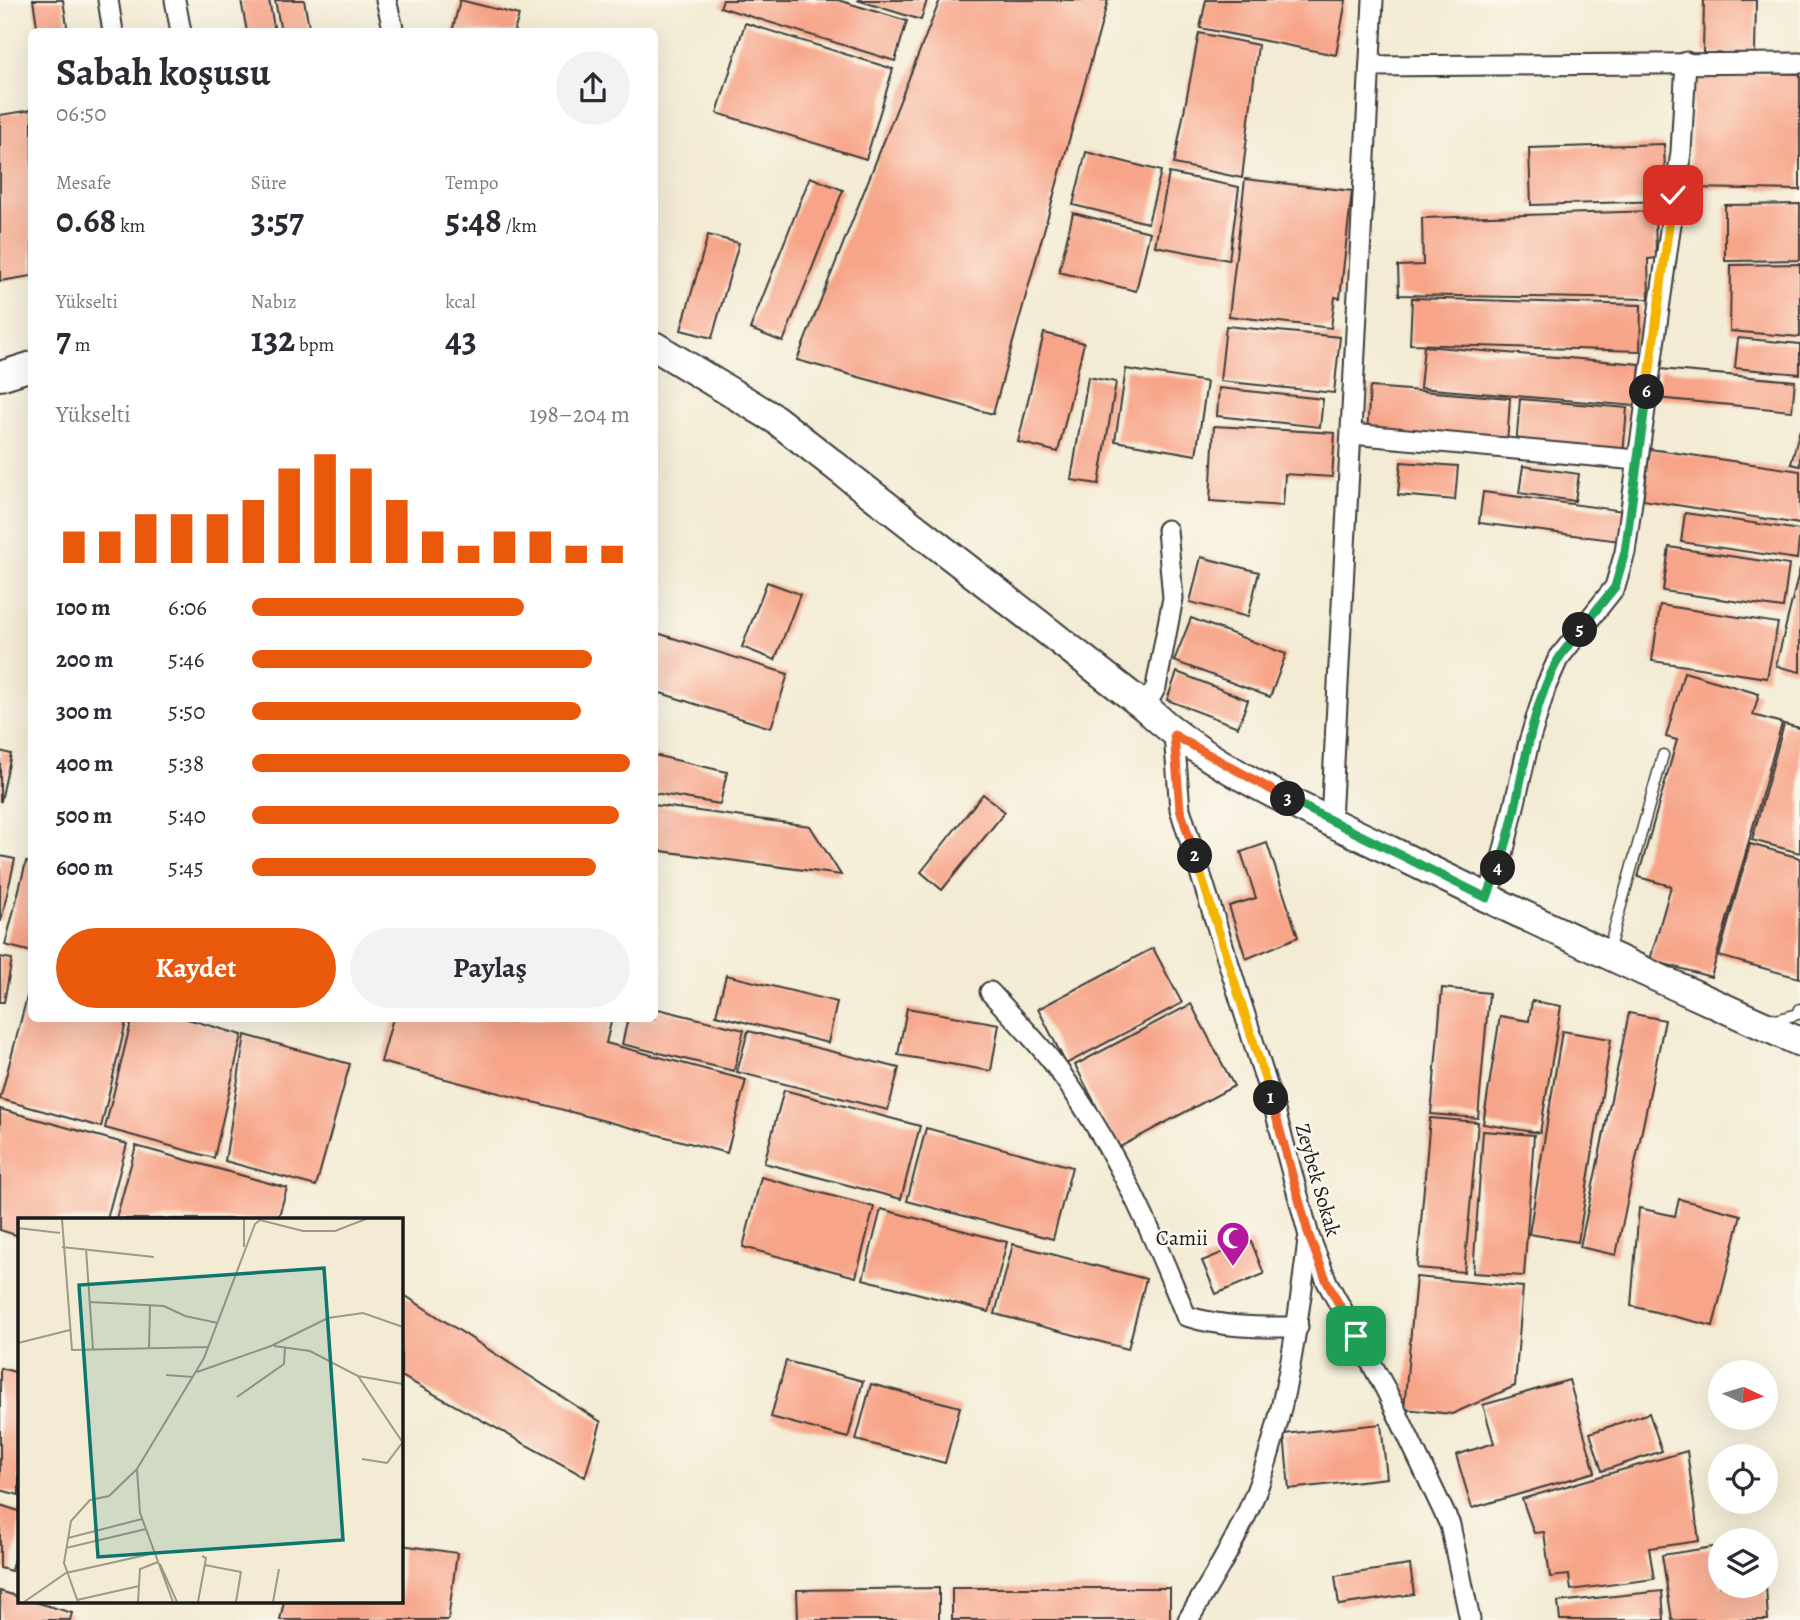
<!DOCTYPE html>
<html lang="tr">
<head>
<meta charset="utf-8">
<style>
  :root { --surface:#fff; --page:#f2f2f3; --text:#2b2b33; --muted:#7c7c81; --accent:#ea580c }
  body { margin:0; font-family:Alegreya,serif; background:var(--page); color:var(--text); height:100vh; display:flex; flex-direction:column; font-size:26px; white-space:nowrap }
  * { box-sizing:border-box; margin:0 }
  p { font-size:23px; color:var(--muted) }
  .icon { flex:none; width:38px; height:38px; fill:none; stroke:currentColor; stroke-width:2; stroke-linecap:round; stroke-linejoin:round }
  .map { position:relative; flex:1; overflow:hidden }
  .side { position:absolute; left:28px; top:28px; width:630px; height:994px; display:flex; flex-direction:column; background:var(--surface); border-radius:10px; box-shadow:0 7px 28px #0002 }
  .side>* { flex:none }
  .needle { width:46px; rotate:94deg }
  .controls { position:absolute; left:1708px; top:1360px; display:grid; gap:14px }
  .controls a { display:grid; place-items:center; width:70px; height:70px; border-radius:50%; background:var(--surface); box-shadow:0 7px 28px #0002; font-size:35px }
  .pin { position:absolute; display:grid; place-items:center; width:60px; height:60px; color:#fff; margin:-30px; border-radius:14px; box-shadow:0 4px 10px #0006 }
  .km { position:absolute; width:35px; height:35px; margin:-18px; border-radius:50%; background:#222; color:#fff; font-size:19px; line-height:35px; text-align:center }
  .round { display:grid; place-items:center; flex:none; width:74px; height:74px; border-radius:37px; background:var(--page) }
  .head { display:flex; align-items:center; justify-content:space-between; height:119px; padding:0 28px }
  h1 { font-size:38px; font-weight:600; line-height:52px }
  .metrics { display:grid; grid-template-columns:repeat(3,1fr); gap:10px; height:119px; padding:7px 28px }
  .metrics div { display:grid; align-content:center }
  .metrics b { font-size:35px; font-weight:600 }
  .metrics small { font-size:19px; font-weight:400 }
  .metrics p { font-size:19px }
  .chart { height:196px; padding:14px 28px }
  .chart p { display:flex; justify-content:space-between }
  .chart svg { width:100%; height:126px; margin-top:7px; stroke:var(--accent); stroke-width:6 }
  .cta { display:flex; gap:14px; margin-top:auto; padding:14px 28px }
  .cta a { flex:1; height:80px; border-radius:42px; background:var(--accent); color:#fff; font-size:28px; font-weight:600; line-height:80px; text-align:center }
  .cta a+a { background:var(--page); color:var(--text) }
  ul { padding:0 28px; list-style:none; font-size:23px }
  li { display:grid; grid-template-columns:112px 84px 1fr; align-items:center; height:52px }
  li i { height:18px; border-radius:9px; background:var(--accent) }
  .map>svg:first-child { display:block }
</style>
</head>
<body>
<div class="map">
<svg width="1800" height="1620" viewBox="0 0 1800 1620">
  <rect width="100%" height="100%" fill="#fbf7ec"/>
  <filter id="ink" filterUnits="userSpaceOnUse"><feTurbulence type="fractalNoise" baseFrequency=".0143" numOctaves="2"/><feDisplacementMap in="SourceGraphic" scale="14" xChannelSelector="R" yChannelSelector="G"/><feConvolveMatrix kernelMatrix="1 2 1 2 8 2 1 2 1" color-interpolation-filters="sRGB"/></filter>
  <filter id="wash" filterUnits="userSpaceOnUse"><feTurbulence type="fractalNoise" baseFrequency=".00686" numOctaves="4" result="noise"/><feDisplacementMap in="SourceGraphic" scale="28" xChannelSelector="R" yChannelSelector="G"/><feGaussianBlur stdDeviation="1.57" result="paint"/><feColorMatrix in="noise" values="0 0 0 0 0 0 0 0 0 0 0 0 0 0 0 0 0 1.4 0 .05"/><feComposite in="paint" operator="in"/></filter>
  <g filter="url(#wash)">
    <rect width="100%" height="100%" fill="#f3ebd4"/>
    <g id="blocks">
      <g fill="#f7a488">
        <polygon points="33,0 63,0 68,32 38,32"/>
        <polygon points="241,0 269,0 275,32 247,32"/>
        <polygon points="275,0 304,0 310,32 281,32"/>
        <polygon points="460,0 519,15 514,32 452,32"/>
        <polygon points="723,0 838,0 907,21 895,61 720,7"/>
        <polygon points="857,0 927,0 921,20"/>
        <polygon points="940,0 1108,0 993,414 797,360"/>
        <polygon points="1206,0 1346,0 1336,55 1200,28"/>
        <polygon points="1704,0 1756,0 1755,54 1703,53"/>
        <polygon points="745,23 893,69 866,159 717,113"/>
        <polygon points="1199,33 1258,45 1242,178 1174,164"/>
        <polygon points="1693,71 1800,74 1800,190 1690,188"/>
        <polygon points="32,110 32,276 0,281 0,115"/>
        <polygon points="1664,144 1666,201 1531,205 1529,148"/>
        <polygon points="1086,152 1161,171 1148,223 1073,205"/>
        <polygon points="1169,173 1239,187 1229,260 1155,246"/>
        <polygon points="810,177 843,190 783,342 750,329"/>
        <polygon points="1245,179 1352,191 1340,298 1335,297 1331,328 1229,316"/>
        <polygon points="1800,204 1800,260 1725,261 1725,205"/>
        <polygon points="1655,211 1656,258 1648,259 1649,299 1399,295 1398,266 1423,265 1422,218"/>
        <polygon points="1073,213 1150,232 1136,291 1059,272"/>
        <polygon points="708,235 739,243 712,338 681,330"/>
        <polygon points="1800,264 1800,337 1730,331 1731,265"/>
        <polygon points="1412,298 1641,305 1640,351 1410,344"/>
        <polygon points="1226,326 1340,337 1334,393 1220,381"/>
        <polygon points="1044,333 1084,343 1058,452 1018,442"/>
        <polygon points="1738,338 1800,344 1800,374 1735,368"/>
        <polygon points="1424,346 1640,364 1637,406 1420,388"/>
        <polygon points="1126,369 1207,382 1196,455 1115,441"/>
        <polygon points="1660,369 1795,381 1792,411 1657,398"/>
        <polygon points="1088,377 1116,382 1099,484 1071,480"/>
        <polygon points="1370,387 1510,398 1507,445 1367,434"/>
        <polygon points="1219,388 1323,399 1320,427 1217,416"/>
        <polygon points="1520,399 1627,408 1623,455 1516,446"/>
        <polygon points="1214,426 1335,433 1332,477 1285,474 1283,506 1210,501"/>
        <polygon points="1800,429 1800,466 1791,464"/>
        <polygon points="1650,449 1800,471 1800,524 1643,500"/>
        <polygon points="1401,462 1458,466 1455,500 1398,495"/>
        <polygon points="1523,466 1579,474 1575,501 1519,493"/>
        <polygon points="1483,492 1624,511 1620,541 1479,523"/>
        <polygon points="1685,513 1800,530 1797,559 1681,542"/>
        <polygon points="1669,547 1789,565 1783,608 1663,591"/>
        <polygon points="1201,557 1259,572 1248,617 1190,602"/>
        <polygon points="1800,568 1800,672 1776,666"/>
        <polygon points="767,582 800,594 775,660 742,647"/>
        <polygon points="1660,605 1778,623 1767,678 1652,661"/>
        <polygon points="1191,618 1286,654 1270,697 1174,661"/>
        <polygon points="654,632 788,674 771,728 654,691"/>
        <polygon points="1177,672 1248,700 1238,727 1167,700"/>
        <polygon points="1684,672 1759,694 1753,715 1782,723 1711,977 1650,960 1671,886 1638,877 1677,740 1666,737"/>
        <polygon points="1784,724 1800,728 1800,853 1752,840"/>
        <polygon points="0,751 11,754 1,801 0,801"/>
        <polygon points="654,755 727,772 720,804 654,793"/>
        <polygon points="983,794 1005,812 942,890 921,872"/>
        <polygon points="654,805 810,826 841,875 654,850"/>
        <polygon points="1267,843 1298,937 1246,959 1229,906 1256,898 1241,852"/>
        <polygon points="1750,844 1800,858 1799,978 1719,956"/>
        <polygon points="0,856 15,859 1,921 0,921"/>
        <polygon points="26,862 32,863 32,952 5,945"/>
        <polygon points="1153,948 1182,1003 1066,1064 1038,1009"/>
        <polygon points="0,957 12,959 4,1002 0,1002"/>
        <polygon points="726,975 837,1002 828,1043 716,1015"/>
        <polygon points="31,982 32,1018 127,1018 101,1127 0,1099"/>
        <polygon points="1442,988 1489,993 1478,1118 1431,1114"/>
        <polygon points="1532,1001 1561,1006 1540,1133 1483,1124 1500,1016 1529,1021"/>
        <polygon points="1191,1004 1234,1086 1118,1148 1075,1065"/>
        <polygon points="654,1008 744,1030 734,1071 622,1044 628,1018 654,1018"/>
        <polygon points="907,1008 999,1024 991,1071 898,1055"/>
        <polygon points="1629,1013 1665,1020 1616,1255 1580,1247"/>
        <polygon points="132,1018 184,1018 242,1035 214,1158 105,1128"/>
        <polygon points="393,1018 612,1018 606,1043 746,1080 727,1153 381,1062"/>
        <polygon points="748,1031 899,1068 888,1110 737,1072"/>
        <polygon points="1562,1031 1611,1039 1578,1242 1529,1234"/>
        <polygon points="245,1035 350,1064 316,1186 225,1161"/>
        <polygon points="784,1090 920,1126 901,1199 764,1163"/>
        <polygon points="0,1109 127,1144 107,1219 19,1219 19,1236 0,1230"/>
        <polygon points="1430,1118 1478,1122 1464,1272 1417,1268"/>
        <polygon points="926,1128 1072,1167 1053,1239 907,1201"/>
        <polygon points="1483,1131 1534,1135 1524,1276 1473,1273"/>
        <polygon points="136,1146 287,1188 278,1219 116,1219"/>
        <polygon points="761,1177 874,1207 856,1277 743,1247"/>
        <polygon points="1679,1199 1741,1215 1713,1326 1631,1306 1639,1208 1675,1216"/>
        <polygon points="881,1209 1007,1242 989,1312 863,1279"/>
        <polygon points="1251,1241 1264,1274 1216,1294 1202,1261"/>
        <polygon points="1013,1244 1146,1279 1128,1349 995,1314"/>
        <polygon points="1416,1277 1523,1287 1515,1386 1452,1414 1404,1409"/>
        <polygon points="401,1293 601,1422 585,1477 401,1376"/>
        <polygon points="786,1361 863,1381 848,1438 771,1417"/>
        <polygon points="0,1368 19,1373 19,1495 0,1490"/>
        <polygon points="1569,1380 1595,1472 1472,1508 1456,1455 1494,1443 1483,1405"/>
        <polygon points="871,1384 960,1407 945,1463 856,1440"/>
        <polygon points="1649,1413 1662,1451 1602,1471 1590,1433"/>
        <polygon points="1381,1424 1387,1478 1289,1489 1284,1434"/>
        <polygon points="1687,1451 1699,1541 1649,1548 1654,1579 1571,1590 1569,1575 1550,1577 1544,1532 1534,1533 1522,1499"/>
        <polygon points="0,1505 19,1511 19,1538 11,1571 0,1568"/>
        <polygon points="401,1545 457,1553 448,1620 280,1620 284,1601 401,1601"/>
        <polygon points="1720,1546 1720,1586 1766,1586 1768,1620 1672,1620 1662,1555"/>
        <polygon points="1410,1565 1414,1594 1339,1605 1335,1576"/>
        <polygon points="939,1588 939,1620 798,1620 797,1590"/>
        <rect x="952" y="1588" width="218" height="32"/>
        <polygon points="0,1591 19,1597 19,1601 32,1601 72,1613 70,1620 0,1620"/>
        <polygon points="1662,1591 1664,1620 1560,1620 1558,1602"/>
      </g>
    </g>
  </g>
  <g filter="url(#ink)">
    <use href="#blocks" fill-opacity="0" stroke="#3c3b38" stroke-width="2"/>
    <g fill="none" stroke-linecap="round" stroke-linejoin="round">
      <defs>
        <g id="lane">
          <polyline points="1608,952 1663,755"/>
          <polyline points="1771,1018 1776,1020 1798,1014 1800,1009"/>
        </g>
        <g id="street">
          <polyline points="108,0 113,32"/>
          <polyline points="175,0 181,32"/>
          <polyline points="386,0 394,32"/>
          <polyline points="1370,66 1800,63"/>
          <polyline points="1352,434 1637,460"/>
          <polyline points="1145,707 1156,687 1173,598 1167,530"/>
          <polyline points="1174,735 1180,809 1274,1107 1309,1236 1327,1282 1386,1390 1450,1525 1470,1620"/>
          <polyline points="1331,821 1373,0"/>
          <polyline points="1487,898 1503,854 1529,742 1546,686 1558,659 1615,587 1625,552 1681,152 1686,62"/>
          <path d="M990 992C1011 1015 1035 1039 1054 1064 1113 1143 1150 1226 1186 1316 1224 1328 1259 1327 1298 1327"/>
          <path d="M1188 1620C1213 1578 1238 1538 1256 1492 1286 1413 1298 1324 1308 1240"/>
        </g>
        <g id="secondary">
          <path d="M654 346 775 419 1145 707C1210 769 1307 810 1387 849 1523 916 1661 980 1800 1042"/>
          <polyline points="0,376 32,366"/>
        </g>
      </defs>
      <use href="#lane" stroke="#3c3b38" stroke-width="13"/>
      <use href="#street" stroke="#3c3b38" stroke-width="23"/>
      <use href="#secondary" stroke="#3c3b38" stroke-width="32"/>
      <use href="#lane" stroke="#fff" stroke-width="10"/>
      <use href="#street" stroke="#fff" stroke-width="19"/>
      <use href="#secondary" stroke="#fff" stroke-width="28"/>
    </g>
  </g>
  <g fill="none" stroke-linecap="round" stroke-linejoin="round" filter="url(#ink)">
    <defs>
      <polyline id="split-1" points="1271,1098 1309,1236 1327,1282 1356,1336"/>
      <polyline id="split-2" points="1195,856 1271,1098"/>
      <polyline id="split-3" points="1195,856 1180,809 1174,735 1288,799"/>
      <polyline id="split-4" points="1288,799 1487,898 1498,868"/>
      <path id="split-5" d="M1498 868C1524 801 1522 724 1558 660 1564 650 1573 640 1580 630"/>
      <polyline id="split-6" points="1580,630 1615,587 1625,552 1647,392"/>
      <polyline id="split-7" points="1647,392 1673,195"/>
    </defs>
    <use href="#split-1" stroke="#fff" stroke-width="14"/>
    <use href="#split-2" stroke="#fff" stroke-width="14"/>
    <use href="#split-3" stroke="#fff" stroke-width="14"/>
    <use href="#split-4" stroke="#fff" stroke-width="14"/>
    <use href="#split-5" stroke="#fff" stroke-width="14"/>
    <use href="#split-6" stroke="#fff" stroke-width="14"/>
    <use href="#split-7" stroke="#fff" stroke-width="14"/>
    <use href="#split-1" stroke="#f0652b" stroke-width="9"/>
    <use href="#split-2" stroke="#f5b400" stroke-width="9"/>
    <use href="#split-3" stroke="#f0652b" stroke-width="9"/>
    <use href="#split-4" stroke="#22a559" stroke-width="9"/>
    <use href="#split-5" stroke="#22a559" stroke-width="9"/>
    <use href="#split-6" stroke="#22a559" stroke-width="9"/>
    <use href="#split-7" stroke="#f5b400" stroke-width="9"/>
  </g>
  <defs>
    <symbol id="mosque-pin" viewBox="-11 -11 22 30"><path d="M0 17L-7.5 6A9.5 9.5 0 1 1 7.5 6Z" fill="#b5179e" stroke="#fbf7ec"/><path d="M3.5-4.9A6 6 0 1 0 3.5 4.9A5 5 0 1 1 3.5-4.9Z" fill="#fff"/></symbol>
  </defs>
  <g fill-rule="evenodd">
    <use href="#mosque-pin" x="1214" y="1219" width="38" height="52"/>
  </g>
  <g text-anchor="middle" dominant-baseline="central" stroke-width="5" stroke-linejoin="round" paint-order="stroke">
    <g font-size="21" fill="#1c1c1c" stroke="#fbf7ec">
      <text transform="translate(1318 1180) rotate(74)">Zeybek Sokak</text>
    </g>
    <g font-size="21" fill="#1c1c1c" stroke="#fbf7ec" text-anchor="end">
      <text x="1208" y="1238">Camii</text>
    </g>
  </g>
  <g transform="translate(18 1218)">
    <rect width="385" height="385" fill="#f3ebd4"/>
    <path fill="none" stroke="#9d988a" stroke-width="2" d="M44 1 54 132 190 129M226 1V29M0 10 42 15M44 29 136 39M68 31 75 131M72 84 146 88 167 98 200 105M0 125 52 112M256 128 292 133 340 158 385 225M131 130 132 87M179 154 253 128 310 100 345 95 385 109M148 157 175 159M340 158 385 166M219 179 266 146 267 129M344 241 369 245 384 225M50 320 124 301M48 330 128 311M142 346 159 384M187 347 223 354 218 384M59 382 121 368M6 384 48 355 137 335M60 384 46 345 53 303 72 282 91 278 119 251M120 384 122 351 140 344M155 384 122 295 119 251 186 140 237 6 242 2 285 13H317L348 1M180 384 188 340 184 338M255 384 261 351"/>
    <path fill="#0f766e" fill-opacity="0.15" stroke="#0f766e" stroke-width="3.5" d="M306 50 325 322 80 339 61 67Z"/>
    <rect width="385" height="385" fill="none" stroke="#1c1c1c" stroke-width="3.5"/>
  </g>
</svg>
<div class="controls">
<a><svg class="needle" viewBox="-14 -14 28 28"><path d="M0-13l5 13h-10z" fill="#e53935"/><path d="M0 13l5-13h-10z" fill="#7c7c81"/></svg></a>
<a><svg class="icon" aria-label="locate" viewBox="0 0 24 24"><circle cx="12" cy="12" r="6"/><path d="M12 2v4M12 18v4M2 12h4M18 12h4"/></svg></a>
<a><svg class="icon" aria-label="layers" viewBox="0 0 24 24"><path d="M12 4l9 5-9 5-9-5zM3 14l9 5 9-5"/></svg></a>
</div>
<div class="pin" style="left:1356px;top:1336px;background:#1e9e55"><svg class="icon" aria-label="arrive" viewBox="0 0 24 24"><path d="M6 21V4h12l-3 4 3 4H6"/></svg></div>
<div class="pin" style="left:1673px;top:195px;background:#d93025"><svg class="icon" aria-label="check" viewBox="0 0 24 24"><path d="M5 12l5 5 9-10"/></svg></div>
<b class="km" style="left:1271px;top:1098px">1</b>
<b class="km" style="left:1195px;top:856px">2</b>
<b class="km" style="left:1288px;top:799px">3</b>
<b class="km" style="left:1498px;top:868px">4</b>
<b class="km" style="left:1580px;top:630px">5</b>
<b class="km" style="left:1647px;top:392px">6</b>
<section class="side">
<div class="head"><div><h1>Sabah koşusu</h1><p>06:50</p></div><a class="round"><svg class="icon" aria-label="share" viewBox="0 0 24 24"><path d="M12 15V3M7 8l5-5 5 5M5 13v7h14v-7"/></svg></a></div>
<div class="metrics">
<div><p>Mesafe</p><b>0.68<small> km</small></b></div>
<div><p>Süre</p><b>3:57</b></div>
<div><p>Tempo</p><b>5:48<small> /km</small></b></div>
</div>
<div class="metrics">
<div><p>Yükselti</p><b>7<small> m</small></b></div>
<div><p>Nabız</p><b>132<small> bpm</small></b></div>
<div><p>kcal</p><b>43</b></div>
</div>
<div class="chart"><p><span>Yükselti</span>198–204 m</p>
<svg viewBox="0 0 160 44" preserveAspectRatio="none"><path d="M5 44V33M15 44V33M25 44V27M35 44V27M45 44V27M55 44V22M65 44V11M75 44V6M85 44V11M95 44V22M105 44V33M115 44V38M125 44V33M135 44V33M145 44V38M155 44V38"/></svg>
</div>
<ul>
<li><b>100 m</b>6:06<i style="width:72%"></i></li>
<li><b>200 m</b>5:46<i style="width:90%"></i></li>
<li><b>300 m</b>5:50<i style="width:87%"></i></li>
<li><b>400 m</b>5:38<i style="width:100%"></i></li>
<li><b>500 m</b>5:40<i style="width:97%"></i></li>
<li><b>600 m</b>5:45<i style="width:91%"></i></li>
</ul>
<div class="cta"><a>Kaydet</a><a>Paylaş</a></div>
</section>
</div>
</body>
</html>
